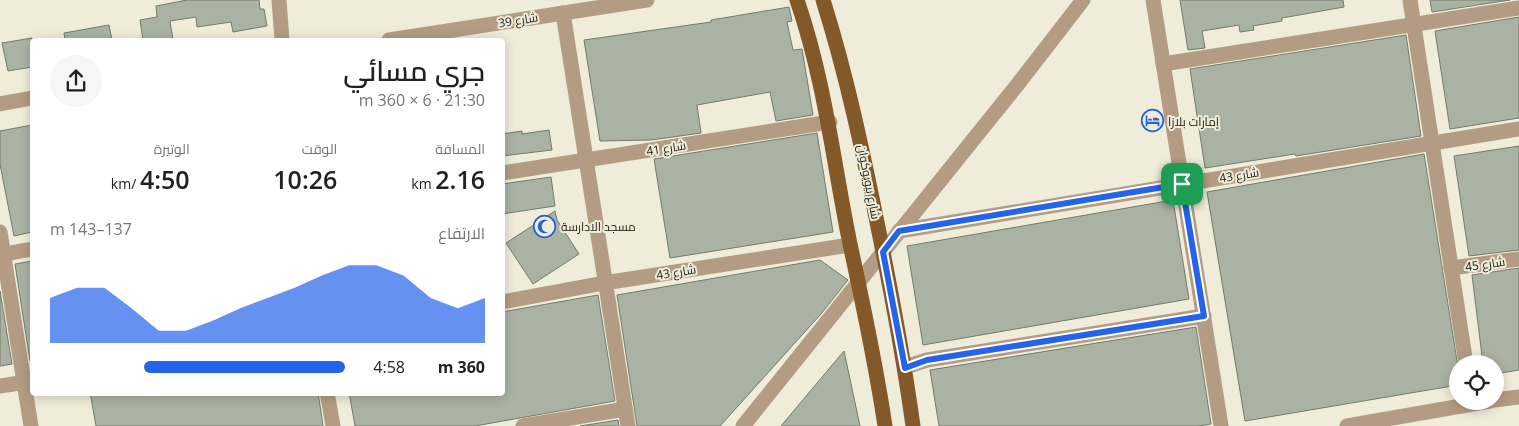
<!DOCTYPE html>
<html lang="ar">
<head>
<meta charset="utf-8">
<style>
  :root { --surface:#fff; --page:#f6f6f6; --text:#202124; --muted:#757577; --accent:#2563eb }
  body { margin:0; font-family:"Open Sans",Cairo,sans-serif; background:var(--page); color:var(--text); direction:rtl; height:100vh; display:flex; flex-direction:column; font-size:19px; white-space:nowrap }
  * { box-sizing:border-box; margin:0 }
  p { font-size:16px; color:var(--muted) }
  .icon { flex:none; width:28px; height:28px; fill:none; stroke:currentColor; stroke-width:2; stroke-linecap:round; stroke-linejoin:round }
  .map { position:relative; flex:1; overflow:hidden; direction:ltr }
  .sheet { position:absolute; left:30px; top:38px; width:475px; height:358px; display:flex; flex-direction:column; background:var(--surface); border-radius:5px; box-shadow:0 2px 12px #0003; direction:rtl }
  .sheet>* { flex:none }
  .tools { position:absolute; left:1449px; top:355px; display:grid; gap:10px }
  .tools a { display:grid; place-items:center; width:55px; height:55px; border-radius:50%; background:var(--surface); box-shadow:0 2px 12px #0003; font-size:25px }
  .pin { position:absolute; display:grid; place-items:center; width:42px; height:42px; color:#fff; margin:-21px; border-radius:10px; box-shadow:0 2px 8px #0006 }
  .round { display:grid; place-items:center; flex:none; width:52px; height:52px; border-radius:26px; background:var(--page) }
  .summary { display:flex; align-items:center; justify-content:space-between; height:85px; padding:0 20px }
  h1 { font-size:28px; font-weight:600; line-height:38px }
  .stats { display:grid; grid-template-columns:repeat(3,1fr); gap:8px; height:85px; padding:5px 20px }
  .stats div { display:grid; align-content:center }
  .stats b { font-size:25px; font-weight:600 }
  .stats small { font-size:14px; font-weight:400 }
  .stats p { font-size:14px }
  .chart { height:140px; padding:10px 20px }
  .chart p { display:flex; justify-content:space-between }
  .chart svg { width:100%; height:90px; margin-top:5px; fill:var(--accent); opacity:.7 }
  ul { padding:0 20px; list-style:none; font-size:16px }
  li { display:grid; grid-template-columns:80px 60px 1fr; align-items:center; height:38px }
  li i { height:12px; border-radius:6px; background:var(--accent) }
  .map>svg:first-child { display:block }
</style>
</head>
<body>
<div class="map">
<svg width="1519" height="426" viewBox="0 0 1519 426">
  <rect width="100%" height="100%" fill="#efecda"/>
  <g fill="#aab3a3" stroke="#727b6c">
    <polygon points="187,0 259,0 260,9 264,9 267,26 233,32 231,22 197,27 196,17 170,21 173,40 143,40 140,20 157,17 156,6"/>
    <polygon points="1180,0 1343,0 1344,7 1282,18 1282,21 1253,26 1254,30 1240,32 1239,25 1202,31 1205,48 1188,50"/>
    <polygon points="1430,0 1510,0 1432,12"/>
    <polygon points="789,7 792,21 787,22 793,50 802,49 813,115 776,121 770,92 697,105 701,133 651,140 600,141 584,40 711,22 711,20"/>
    <polygon points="1519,17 1519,118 1450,129 1435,31"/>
    <polygon points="109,25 112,40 65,40 64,33"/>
    <polygon points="1406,35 1421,136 1296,156 1295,154 1205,168 1190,69"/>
    <polygon points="32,38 32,67 8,71 2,43"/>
    <polygon points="32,125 32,232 14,236 0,164 0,131"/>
    <polygon points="549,130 552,150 502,156 502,134 522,131 522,134"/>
    <polygon points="817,133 833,232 670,258 654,159"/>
    <polygon points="1519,146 1519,250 1469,256 1454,156"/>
    <polygon points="1424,154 1458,367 1458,385 1245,421 1207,192"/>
    <polygon points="551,177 555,206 502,214 502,184"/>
    <polygon points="1173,200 1189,299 923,345 907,246"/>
    <polygon points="555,211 557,220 579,254 533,284 506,243"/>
    <polygon points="820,260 848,280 821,314 720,426 637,426 617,295"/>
    <polygon points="32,261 32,361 30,361 15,264"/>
    <polygon points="1519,268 1519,370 1495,374 1495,364 1483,364 1472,275"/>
    <polygon points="0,291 12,364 0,366"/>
    <polygon points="598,295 615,401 475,426 355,426 349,392 502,392 502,312"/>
    <polygon points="1196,327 1211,424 1199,426 939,426 930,370"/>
    <polygon points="844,351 860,426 781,426"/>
    <polygon points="90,392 318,392 323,426 96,426"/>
    <polygon points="618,420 619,426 580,426"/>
  </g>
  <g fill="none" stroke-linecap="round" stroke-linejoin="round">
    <g stroke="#b49c84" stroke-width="15">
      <polyline points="279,0 282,40"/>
      <polyline points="1153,0 1221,426"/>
      <polyline points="1410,0 1466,364"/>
      <polyline points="563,13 628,426"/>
      <polyline points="389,40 647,0"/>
      <polyline points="1163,64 1519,8"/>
      <polyline points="0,104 32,98"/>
      <polyline points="502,173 830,122"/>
      <polyline points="899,231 1519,129"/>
      <polyline points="0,232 31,426"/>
      <polyline points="0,255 32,249"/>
      <polyline points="1451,268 1519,259"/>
      <polyline points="502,302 604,283 850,245"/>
      <polyline points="905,367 927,360 1204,316"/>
      <polyline points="0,386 32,381"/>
      <polyline points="327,392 333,426"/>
      <polyline points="1495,400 1519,397"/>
      <polyline points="523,426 625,409"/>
      <polyline points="743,426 1018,84 1083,0"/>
      <polyline points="1347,426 1490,401"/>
    </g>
    <g stroke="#83592a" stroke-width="15">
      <path d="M797 0C825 81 833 161 850 244 863 304 876 365 885 426"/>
      <path d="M823 0C847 76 863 153 879 232 892 296 904 361 913 426"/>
    </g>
  </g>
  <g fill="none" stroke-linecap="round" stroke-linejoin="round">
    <defs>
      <polygon id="route" points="1182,184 1204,316 927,360 905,368 883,252 899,231"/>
    </defs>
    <use href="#route" stroke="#fff" stroke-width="10"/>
    <use href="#route" stroke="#2563eb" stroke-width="6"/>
  </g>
  <defs>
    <symbol id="hotel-ring" viewBox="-11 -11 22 22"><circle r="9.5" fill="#efecda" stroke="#2362cf" stroke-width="1.5"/><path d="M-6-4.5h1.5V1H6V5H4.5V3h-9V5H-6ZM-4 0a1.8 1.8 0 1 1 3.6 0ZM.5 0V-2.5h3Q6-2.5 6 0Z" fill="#2362cf"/></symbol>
    <symbol id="mosque-ring" viewBox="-11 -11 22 22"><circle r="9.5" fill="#efecda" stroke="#2362cf" stroke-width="1.5"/><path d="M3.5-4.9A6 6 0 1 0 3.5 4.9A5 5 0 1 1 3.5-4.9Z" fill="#2362cf"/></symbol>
  </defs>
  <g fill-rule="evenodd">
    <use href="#hotel-ring" x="1140" y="108" width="25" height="25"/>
    <use href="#mosque-ring" x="532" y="214" width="25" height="25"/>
  </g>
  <g text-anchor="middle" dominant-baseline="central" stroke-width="4" stroke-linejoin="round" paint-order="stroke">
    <g font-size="12" fill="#191812" stroke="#efecda">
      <text transform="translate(518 20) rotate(-9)">شارع 39</text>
      <text transform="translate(666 148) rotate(-9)">شارع 41</text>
      <text transform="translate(1239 175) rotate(-9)">شارع 43</text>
      <text transform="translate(869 182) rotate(79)">شارع بيويوكوان</text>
      <text transform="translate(1485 264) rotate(-8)">شارع 45</text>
      <text transform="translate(676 272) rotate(-9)">شارع 43</text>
    </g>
    <g font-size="12" fill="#191812" stroke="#efecda" text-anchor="start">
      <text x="1168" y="121">إمارات بلازا</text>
      <text x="561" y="226">مسجد الادارسة</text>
    </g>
  </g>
</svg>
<div class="tools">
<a><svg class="icon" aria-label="locate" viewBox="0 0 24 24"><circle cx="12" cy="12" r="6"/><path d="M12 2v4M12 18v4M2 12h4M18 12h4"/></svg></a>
</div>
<div class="pin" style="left:1182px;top:184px;background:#1e9e55"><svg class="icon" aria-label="arrive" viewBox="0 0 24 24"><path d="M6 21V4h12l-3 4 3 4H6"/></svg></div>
<section class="sheet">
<div class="summary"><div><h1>جري مسائي</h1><p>21:30 · 6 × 360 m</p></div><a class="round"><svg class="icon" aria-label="share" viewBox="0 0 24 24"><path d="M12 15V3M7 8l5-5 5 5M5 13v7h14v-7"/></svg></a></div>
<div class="stats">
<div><p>المسافة</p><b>2.16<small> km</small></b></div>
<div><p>الوقت</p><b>10:26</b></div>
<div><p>الوتيرة</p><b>4:50<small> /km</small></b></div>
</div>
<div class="chart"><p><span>الارتفاع</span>137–143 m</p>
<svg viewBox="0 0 160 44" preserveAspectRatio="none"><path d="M0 44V22L10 17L20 17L30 27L40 38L50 38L60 33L70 27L80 22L90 17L100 11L110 6L120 6L130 11L140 22L150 27L160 22V44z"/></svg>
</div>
<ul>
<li><b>360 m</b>4:58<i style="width:68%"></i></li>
</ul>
</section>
</div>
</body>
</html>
